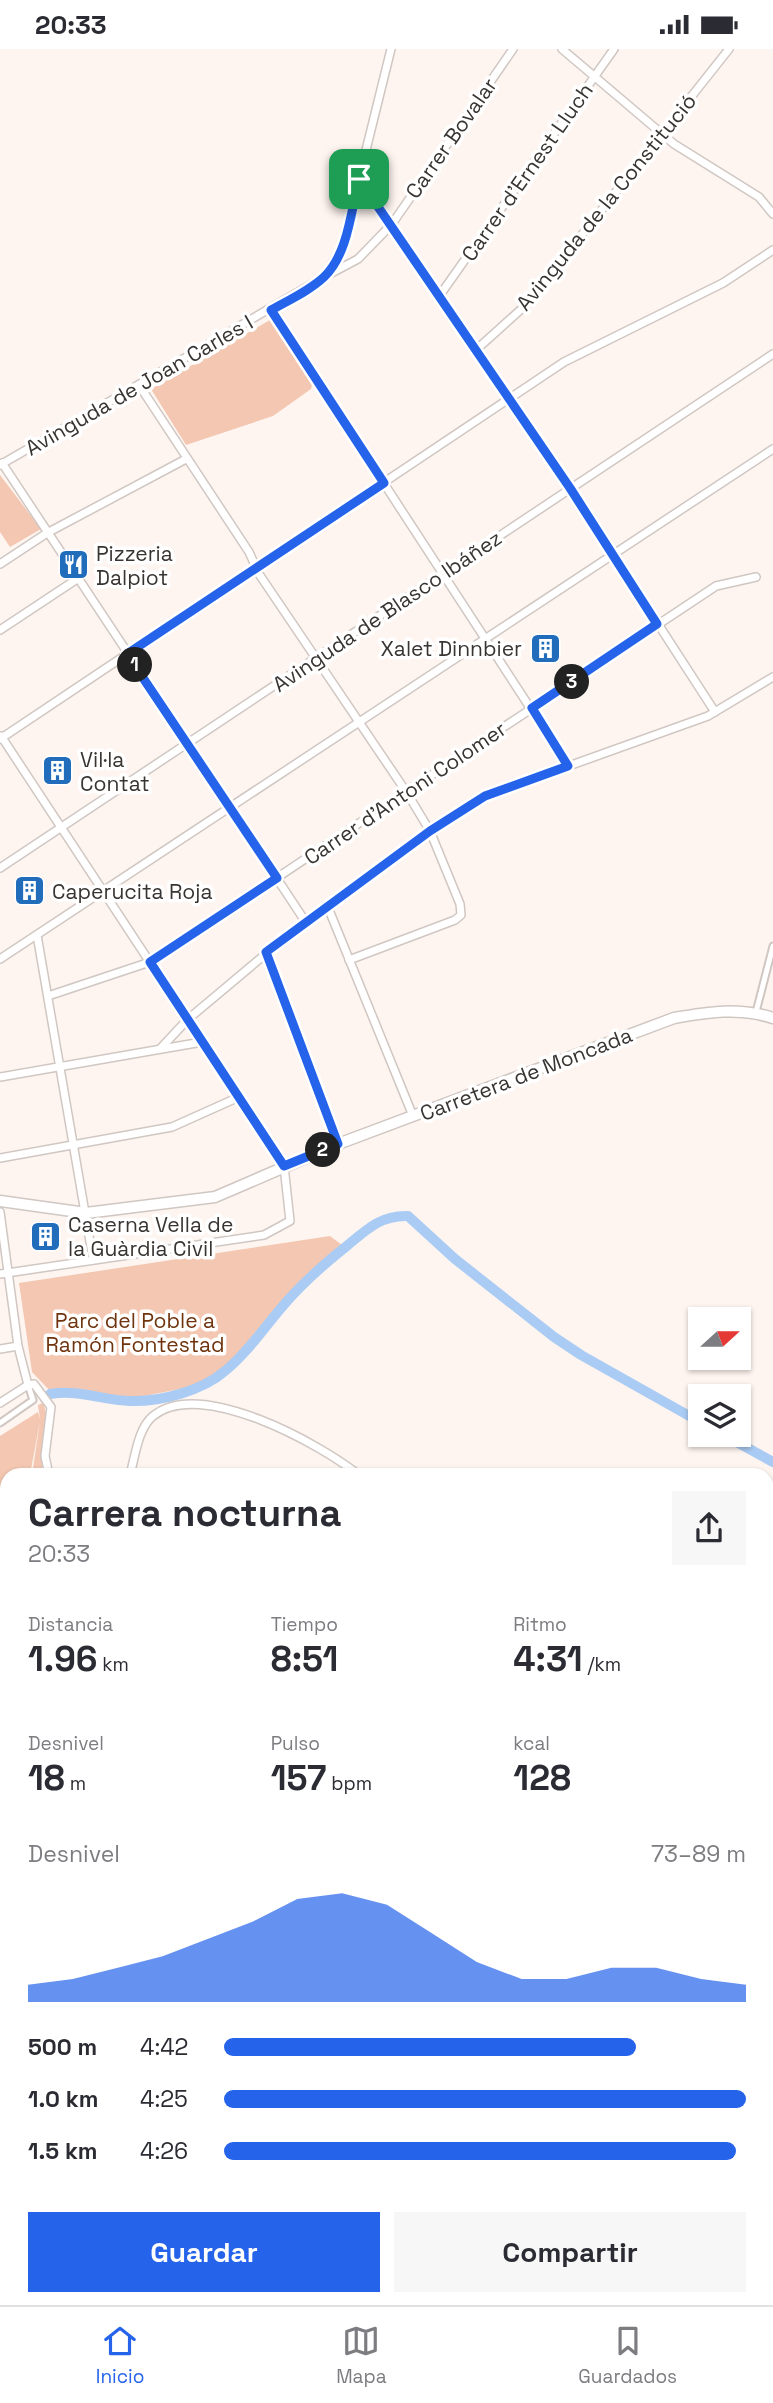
<!DOCTYPE html>
<html lang="es">
<head>
<meta charset="utf-8">
<style>
  :root { --surface:#fff; --page:#f7f7f7; --text:#2b2b33; --muted:#7c7c81; --line:#e1e1e2; --accent:#2563eb }
  body { margin:0; font-family:"Space Grotesk",sans-serif; background:var(--page); color:var(--text); height:100vh; display:flex; flex-direction:column; font-size:26px; white-space:nowrap }
  * { box-sizing:border-box; margin:0 }
  p { font-size:23px; color:var(--muted) }
  .icon { flex:none; width:38px; height:38px; fill:none; stroke:currentColor; stroke-width:2; stroke-linecap:round; stroke-linejoin:round }
  .map { position:relative; flex:1; overflow:hidden }
  .panel { position:absolute; left:0px; top:1419px; width:774px; height:838px; display:flex; flex-direction:column; background:var(--surface); border-radius:21px 21px 0 0; box-shadow:0 2px 5px #0004 }
  .panel>* { flex:none }
  .needle { width:46px; rotate:69deg }
  .controls { position:absolute; left:688px; top:1258px; display:grid; gap:14px }
  .controls a { display:grid; place-items:center; width:63px; height:63px; border-radius:0px; background:var(--surface); box-shadow:0 2px 5px #0004; font-size:35px }
  .pin { position:absolute; display:grid; place-items:center; width:60px; height:60px; color:#fff; margin:-30px; border-radius:14px; box-shadow:0 4px 10px #0006 }
  .km { position:absolute; width:35px; height:35px; margin:-18px; border-radius:50%; background:#222; color:#fff; font-size:19px; line-height:35px; text-align:center }
  .round { display:grid; place-items:center; flex:none; width:74px; height:74px; border-radius:0px; background:var(--page) }
  .head { display:flex; align-items:center; justify-content:space-between; height:119px; padding:0 28px }
  h1 { font-size:38px; font-weight:600; line-height:52px }
  .stats { display:grid; grid-template-columns:repeat(3,1fr); gap:10px; height:119px; padding:7px 28px }
  .stats div { display:grid; align-content:center }
  .stats b { font-size:35px; font-weight:600 }
  .stats small { font-size:19px; font-weight:400 }
  .stats p { font-size:19px }
  .chart { height:196px; padding:14px 28px }
  .chart p { display:flex; justify-content:space-between }
  .chart svg { width:100%; height:126px; margin-top:7px; fill:var(--accent); opacity:.7 }
  .button { display:flex; gap:14px; margin-top:auto; padding:14px 28px }
  .button a { flex:1; height:80px; border-radius:0px; background:var(--accent); color:#fff; font-size:28px; font-weight:600; line-height:80px; text-align:center }
  .button a+a { background:var(--page); color:var(--text) }
  ul { padding:0 28px; list-style:none; font-size:23px }
  li { display:grid; grid-template-columns:112px 84px 1fr; align-items:center; height:52px }
  li i { height:18px; border-radius:9px; background:var(--accent) }
  .status { display:flex; justify-content:space-between; align-items:center; height:49px; padding:0 35px; background:var(--surface); direction:ltr }
  .status svg { height:19px; fill:currentColor }
  .menu { display:flex; justify-content:space-around; align-items:center; height:98px; border-top:2px solid var(--line); background:var(--surface); font-size:19px; color:var(--muted) }
  .menu a { display:grid; justify-items:center; gap:4px }
  .menu .selected { color:var(--accent) }
  .map>svg:first-child { display:block }
</style>
</head>
<body>
<div class="status"><b>20:33</b><svg viewBox="0 0 49 12"><path d="M0 12V9h3v3zM5 12V6h3v6zM10 12V3h3v9zM15 12V0h3v12zM26 1h20v11H26zM47 4h2v5h-2z"/></svg></div>
<div class="map">
<svg width="773" height="2256" viewBox="0 0 773 2256">
  <rect width="100%" height="100%" fill="#fef5f0"/>
  <g fill="#f3c7b1">
    <polygon points="270,271 312,336 311,340 273,367 186,396 151,340"/>
    <polygon points="0,426 41,480 10,498 0,483"/>
    <polygon points="330,1187 342,1196 309,1223 224,1320 190,1338 129,1350 79,1341 51,1343 32,1323 19,1234"/>
    <path d="M43 1354C53 1377 36 1402 44 1426H32L40 1372 30 1426H7V1526H0V1387L38 1363 40 1370 38 1356Z"/>
    <polygon points="773,1936 773,2010 767,2018 766,1949"/>
    <polygon points="499,2251 561,2251 572,2256 512,2256"/>
  </g>
  <polygon fill="#aaccf4" points="773,1595 773,1633 768,1670 773,1688 773,1731 767,1722 766,1607"/>
  <g fill="none" stroke-linecap="round" stroke-linejoin="round">
    <g stroke="#aaccf4" stroke-width="2.5">
      <polyline points="766,1742 773,1750"/>
      <polyline points="766,1908 773,1898"/>
      <polyline points="612,2256 615,2250"/>
    </g>
    <g stroke="#aaccf4" stroke-width="10">
      <path d="M50 1345C78 1340 102 1351 130 1352 160 1353 202 1342 225 1322 247 1304 264 1279 282 1258 302 1234 324 1215 348 1196 368 1179 382 1166 408 1167L455 1210 554 1288 581 1306 700 1373"/>
      <polyline points="724,1386 773,1413"/>
    </g>
    <defs>
      <g id="pedestrian">
        <polyline points="756,963 773,897"/>
        <polyline points="0,1374 33,1351 28,1336"/>
      </g>
      <g id="minor">
        <polyline points="562,0 674,95 759,148 773,165"/>
        <polyline points="359,130 570,439 715,663"/>
        <polyline points="324,228 358,210 392,175 513,0"/>
        <polyline points="440,246 614,0"/>
        <polyline points="271,261 568,717"/>
        <polyline points="477,300 527,255 729,0"/>
        <polyline points="139,336 249,503 259,525 407,744 430,782 460,855 461,866 455,871 349,911"/>
        <polyline points="2,414 305,872"/>
        <polyline points="0,416 324,228 342,198 391,0"/>
        <polyline points="0,515 47,484 186,410"/>
        <polyline points="0,581 77,530"/>
        <polyline points="0,690 564,313 723,234 773,201"/>
        <polyline points="0,819 773,305"/>
        <polyline points="327,856 413,1067"/>
        <polyline points="37,886 93,1210"/>
        <polyline points="266,903 338,1095"/>
        <polyline points="0,910 773,400"/>
        <polyline points="48,947 150,913 716,537 756,528"/>
        <polyline points="161,999 187,971 305,872 430,782 485,747 708,667 773,628"/>
        <polyline points="0,1028 202,993"/>
        <polyline points="0,1109 172,1078 239,1048"/>
        <polyline points="0,1163 18,1297 28,1336"/>
        <polyline points="0,1225 264,1186 290,1172 284,1117 1,687"/>
        <polyline points="0,1300 18,1297"/>
        <polyline points="28,1336 34,1335 51,1358 45,1407 49,1426"/>
        <polyline points="0,1354 28,1336"/>
        <path d="M130 1426C135 1408 138 1379 153 1367 200 1328 320 1395 359 1426"/>
        <polyline points="766,1530 773,1536"/>
        <polyline points="0,1547 7,1547"/>
        <polyline points="766,1575 773,1577"/>
      </g>
      <g id="tertiary">
        <path d="M0 1152 86 1164 215 1148 338 1095 674 969C708 963 739 958 773 969"/>
        <polyline points="766,1939 773,1926"/>
        <polyline points="621,2256 625,2250"/>
      </g>
    </defs>
    <use href="#pedestrian" stroke="#d0c7c3" stroke-width="9"/>
    <use href="#minor" stroke="#d0c7c3" stroke-width="10"/>
    <use href="#tertiary" stroke="#d0c7c3" stroke-width="13"/>
    <use href="#pedestrian" stroke="#fff" stroke-width="5"/>
    <use href="#minor" stroke="#fff" stroke-width="7"/>
    <use href="#tertiary" stroke="#fff" stroke-width="10"/>
    <defs>
      <g id="rail">
        <polyline points="0,1533 7,1533"/>
        <polyline points="766,1560 773,1561"/>
      </g>
    </defs>
    <use href="#rail" stroke="#797370" stroke-width="5"/>
    <use href="#rail" stroke="#fff" stroke-width="2.5" stroke-dasharray="8" stroke-linecap="butt"/>
  </g>
  <g fill="none" stroke-linecap="round" stroke-linejoin="round">
    <defs>
      <path id="route" d="M359 130 570 439 657 575 532 659 568 717 485 747 430 782 266 903 338 1095 284 1117 150 913 277 829 127 605 384 434 271 261C289 251 309 242 324 228 348 205 351 162 359 130Z"/>
    </defs>
    <use href="#route" stroke="#fff" stroke-width="14"/>
    <use href="#route" stroke="#2563eb" stroke-width="9"/>
  </g>
  <defs>
    <symbol id="restaurant-square" viewBox="-11 -11 22 22"><rect x="-9" y="-9" width="18" height="18" rx="4" fill="#216cbb" stroke="#fff"/><path d="M-5-6h1v4h1v-4h1v4h1v-4h1v5L-1.5 .5V6h-2V.5L-5-1ZM5-6V6H3V1.5H1.5Q1.5-4 5-6Z" fill="#fff"/></symbol>
    <symbol id="building-square" viewBox="-11 -11 22 22"><rect x="-9" y="-9" width="18" height="18" rx="4" fill="#216cbb" stroke="#fff"/><path d="M-4-6H4V6H1V3H-1V6H-4ZM-2.5-4.3h1.7v1.8h-1.7ZM.8-4.3h1.7v1.8H.8ZM-2.5-1h1.7V.8h-1.7ZM.8-1h1.7V.8H.8Z" fill="#fff"/></symbol>
  </defs>
  <g fill-rule="evenodd">
    <use href="#restaurant-square" x="56" y="498" width="35" height="35"/>
    <use href="#building-square" x="528" y="582" width="35" height="35"/>
    <use href="#building-square" x="40" y="704" width="35" height="35"/>
    <use href="#building-square" x="12" y="824" width="35" height="35"/>
    <use href="#building-square" x="28" y="1170" width="35" height="35"/>
  </g>
  <g text-anchor="middle" dominant-baseline="central" stroke-width="7" stroke-linejoin="round" paint-order="stroke">
    <g font-size="21" fill="#383432" stroke="#fff">
      <text transform="translate(451 89) rotate(-55)">Carrer Bovalar</text>
      <text transform="translate(527 123) rotate(-55)">Carrer d'Ernest Lluch</text>
      <text transform="translate(606 153) rotate(-51)">Avinguda de la Constitució</text>
      <text transform="translate(139 336) rotate(-30)">Avinguda de Joan Carles I</text>
      <text transform="translate(387 562) rotate(-34)">Avinguda de Blasco Ibáñez</text>
      <text transform="translate(405 744) rotate(-34)">Carrer d'Antoni Colomer</text>
      <text transform="translate(526 1025) rotate(-21)">Carretera de Moncada</text>
    </g>
    <g font-size="21" fill="#383432" stroke="#fff" text-anchor="start">
      <text x="96" y="504">Pizzeria<tspan x="96" dy="24">Dalpiot</tspan></text>
      <text x="522" y="599" text-anchor="end">Xalet Dinnbier</text>
      <text x="80" y="710">Vil·la<tspan x="80" dy="24">Contat</tspan></text>
      <text x="52" y="842">Caperucita Roja</text>
      <text x="68" y="1175">Caserna Vella de<tspan x="68" dy="24">la Guàrdia Civil</tspan></text>
    </g>
    <g font-size="21" fill="#6f330d" stroke="#fff">
      <text x="135" y="1271">Parc del Poble a<tspan x="135" dy="24">Ramón Fontestad</tspan></text>
    </g>
  </g>
</svg>
<div class="controls">
<a><svg class="needle" viewBox="-14 -14 28 28"><path d="M0-13l5 13h-10z" fill="#e53935"/><path d="M0 13l5-13h-10z" fill="#7c7c81"/></svg></a>
<a><svg class="icon" aria-label="layers" viewBox="0 0 24 24"><path d="M12 4l9 5-9 5-9-5zM3 14l9 5 9-5"/></svg></a>
</div>
<div class="pin" style="left:359px;top:130px;background:#1e9e55"><svg class="icon" aria-label="arrive" viewBox="0 0 24 24"><path d="M6 21V4h12l-3 4 3 4H6"/></svg></div>
<b class="km" style="left:135px;top:616px">1</b>
<b class="km" style="left:323px;top:1101px">2</b>
<b class="km" style="left:572px;top:633px">3</b>
<section class="panel">
<div class="head"><div><h1>Carrera nocturna</h1><p>20:33</p></div><a class="round"><svg class="icon" aria-label="share" viewBox="0 0 24 24"><path d="M12 15V3M7 8l5-5 5 5M5 13v7h14v-7"/></svg></a></div>
<div class="stats">
<div><p>Distancia</p><b>1.96<small> km</small></b></div>
<div><p>Tiempo</p><b>8:51</b></div>
<div><p>Ritmo</p><b>4:31<small> /km</small></b></div>
</div>
<div class="stats">
<div><p>Desnivel</p><b>18<small> m</small></b></div>
<div><p>Pulso</p><b>157<small> bpm</small></b></div>
<div><p>kcal</p><b>128</b></div>
</div>
<div class="chart"><p><span>Desnivel</span>73–89 m</p>
<svg viewBox="0 0 160 44" preserveAspectRatio="none"><path d="M0 44V38L10 36L20 32L30 28L40 22L50 16L60 8L70 6L80 10L90 20L100 30L110 36L120 36L130 32L140 32L150 36L160 38V44z"/></svg>
</div>
<ul>
<li><b>500 m</b>4:42<i style="width:79%"></i></li>
<li><b>1.0 km</b>4:25<i style="width:100%"></i></li>
<li><b>1.5 km</b>4:26<i style="width:98%"></i></li>
</ul>
<div class="button"><a>Guardar</a><a>Compartir</a></div>
</section>
</div>
<nav class="menu">
<a class="selected"><svg class="icon" aria-label="home" viewBox="0 0 24 24"><path d="M3 11l9-7 9 7M6 9v11h12V9"/></svg>Inicio</a>
<a><svg class="icon" aria-label="map" viewBox="0 0 24 24"><path d="M3 6l6-2 6 2 6-2v14l-6 2-6-2-6 2zM9 4v14M15 6v14"/></svg>Mapa</a>
<a><svg class="icon" aria-label="saved" viewBox="0 0 24 24"><path d="M7 4h10v16l-5-4-5 4z"/></svg>Guardados</a>
</nav>
</body>
</html>
